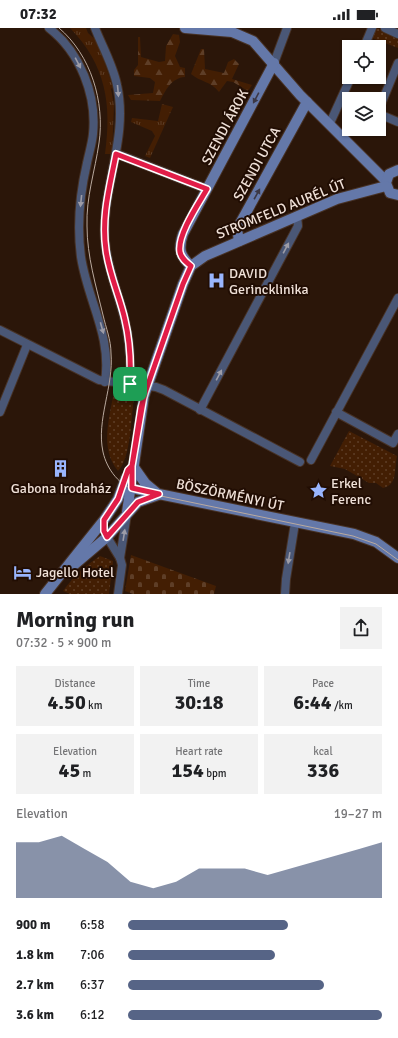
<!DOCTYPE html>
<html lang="en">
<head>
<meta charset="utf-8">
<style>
  :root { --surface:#fff; --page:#f2f2f2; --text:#202124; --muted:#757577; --accent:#566486 }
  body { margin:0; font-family:Signika,sans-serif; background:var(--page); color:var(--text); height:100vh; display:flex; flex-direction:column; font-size:15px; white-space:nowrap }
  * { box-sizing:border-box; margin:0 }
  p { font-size:13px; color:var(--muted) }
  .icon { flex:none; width:22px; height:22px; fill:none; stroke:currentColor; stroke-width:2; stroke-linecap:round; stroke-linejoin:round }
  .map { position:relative; height:566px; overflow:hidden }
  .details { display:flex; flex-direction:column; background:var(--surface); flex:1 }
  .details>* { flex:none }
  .tools { position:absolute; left:342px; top:12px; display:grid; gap:8px }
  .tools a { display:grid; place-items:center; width:44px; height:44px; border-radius:0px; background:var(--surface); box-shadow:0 1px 3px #0004; font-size:20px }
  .pin { position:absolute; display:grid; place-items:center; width:34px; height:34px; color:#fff; margin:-17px; border-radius:8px; box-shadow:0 2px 6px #0006 }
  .round { display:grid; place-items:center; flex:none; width:42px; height:42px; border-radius:0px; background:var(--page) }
  .overview { display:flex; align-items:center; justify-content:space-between; height:68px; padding:0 16px }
  h1 { font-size:22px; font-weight:700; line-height:30px }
  .metrics { display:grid; grid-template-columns:repeat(3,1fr); gap:6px; height:68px; padding:4px 16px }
  .metrics div { display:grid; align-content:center; border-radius:0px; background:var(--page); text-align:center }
  .metrics b { font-size:20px; font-weight:700 }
  .metrics small { font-size:11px; font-weight:400 }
  .metrics p { font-size:11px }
  .chart { height:112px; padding:8px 16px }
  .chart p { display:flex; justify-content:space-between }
  .chart svg { width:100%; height:72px; margin-top:4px; fill:var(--accent); opacity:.7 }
  ul { padding:0 16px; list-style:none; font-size:13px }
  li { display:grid; grid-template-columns:64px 48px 1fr; align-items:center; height:30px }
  li i { height:10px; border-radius:5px; background:var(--accent) }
  .status { display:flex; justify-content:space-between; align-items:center; height:28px; padding:0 20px; background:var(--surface); direction:ltr }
  .status svg { height:11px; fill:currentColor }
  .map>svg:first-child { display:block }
</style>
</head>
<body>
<div class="status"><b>07:32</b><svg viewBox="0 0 49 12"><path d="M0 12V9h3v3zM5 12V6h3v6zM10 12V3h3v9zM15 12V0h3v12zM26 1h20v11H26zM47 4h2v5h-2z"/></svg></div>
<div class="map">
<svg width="398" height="566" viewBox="0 0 398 566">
  <defs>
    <pattern id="grass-tufts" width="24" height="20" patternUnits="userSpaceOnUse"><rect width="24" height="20" fill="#431e03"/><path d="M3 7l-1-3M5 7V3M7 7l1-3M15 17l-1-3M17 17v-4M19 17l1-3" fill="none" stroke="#5e3e27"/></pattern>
    <pattern id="forest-firs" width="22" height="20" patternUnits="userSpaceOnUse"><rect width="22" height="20" fill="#431e03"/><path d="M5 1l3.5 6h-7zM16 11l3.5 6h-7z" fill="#5e3e27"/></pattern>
    <pattern id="cemetery-stones" width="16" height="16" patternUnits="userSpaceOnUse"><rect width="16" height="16" fill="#431e03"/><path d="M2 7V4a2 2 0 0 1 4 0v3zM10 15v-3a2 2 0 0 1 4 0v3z" fill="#5e3e27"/></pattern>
    <pattern id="park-dots" width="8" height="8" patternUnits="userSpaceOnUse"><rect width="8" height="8" fill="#431e03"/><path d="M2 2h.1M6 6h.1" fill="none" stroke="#5e3e27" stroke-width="1.8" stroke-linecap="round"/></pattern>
  </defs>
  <rect width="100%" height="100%" fill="#2b1609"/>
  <g fill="url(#grass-tufts)">
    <path d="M70 0H86L88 5 97 13 113 59 111 61 114 77 112 126H105C112 76 106 37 70 0Z"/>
    <polygon points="162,76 173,79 150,130 145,128 155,108 152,103 131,94 132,90 158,93"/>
  </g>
  <g fill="url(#forest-firs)">
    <path d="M173 6 179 7 180 14 175 28 180 39 185 40V49C171 50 166 62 160 73L131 72 128 67 153 65 155 54 150 50 134 48V42L138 37V9H140L141 29 159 34 165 33 166 18Z"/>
    <path d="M201 21H204L205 41 224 45 228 34 234 31 239 36 232 51 252 57 248 63 233 54 227 53 219 64C211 53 200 54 191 46Z"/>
  </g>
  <polygon fill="url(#cemetery-stones)" points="131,527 216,558 214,566 133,566 125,563"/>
  <g fill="url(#park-dots)">
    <polygon points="377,0 398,8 398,20 372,10"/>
    <path d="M117 361 130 363 134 370C131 389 131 430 118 443 99 419 110 390 114 362Z"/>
    <path d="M349 403 397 428C394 441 398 457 383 460L376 455H369L345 441 330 438Z"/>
    <path d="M100 528 113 533 109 566H70L63 563C74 548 85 538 100 528Z"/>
  </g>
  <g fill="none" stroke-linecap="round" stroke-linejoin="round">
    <defs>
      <g id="street">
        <path d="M49 0C80 24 97 67 93 106 92 116 89 125 87 135 80 165 77 199 81 229 88 274 112 307 105 354"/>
        <path d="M95 0C102 18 113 37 117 57 129 110 101 160 105 213 107 241 119 266 125 293 130 314 131 335 130 356"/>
        <polyline points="385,0 398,6"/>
        <polyline points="364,19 372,0"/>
        <polyline points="274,35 287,0"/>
        <polyline points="379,81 398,35"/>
        <polyline points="379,86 398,94"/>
        <polyline points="330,95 351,49"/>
        <polyline points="117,126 207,161"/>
        <polyline points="0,302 99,352 156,359 164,362 300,434"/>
        <polyline points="200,382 298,198 297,188"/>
        <polyline points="0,384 27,317"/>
        <polyline points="336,384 393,415 398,406"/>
        <polyline points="311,432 398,270"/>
        <polyline points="107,509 120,530"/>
        <polyline points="118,566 122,537 120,530 127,486"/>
        <polyline points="285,566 286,551 295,495"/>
      </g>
      <g id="secondary">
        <polyline points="185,0 232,4 253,13 300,67 386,153"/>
        <polyline points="398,142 389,146 386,155 390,165 398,167"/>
        <polyline points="239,213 237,201 307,74"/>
        <path d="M191 238C180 228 178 221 183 206L274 35"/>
        <polyline points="133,438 145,455 157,465"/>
        <polyline points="124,455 131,460 144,463 354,506 376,514 398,530"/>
        <polyline points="127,484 144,368 183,256 191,238 205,228 337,171 386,158"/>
        <polyline points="74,537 107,509 138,474 158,467"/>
        <polyline points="45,566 104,492 118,471 126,450"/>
      </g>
    </defs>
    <use href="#street" stroke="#473226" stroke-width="10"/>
    <use href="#secondary" stroke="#473226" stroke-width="12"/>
    <use href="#street" stroke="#4a5776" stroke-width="8"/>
    <use href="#secondary" stroke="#6478a9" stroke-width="10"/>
    <path stroke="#baaa9f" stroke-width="1" d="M59 0C91 27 105 74 99 115 95 143 86 169 87 198 87 228 96 258 103 287 106 300 111 312 111 325 114 358 96 392 103 424 107 442 120 458 137 463L353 508 376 516 398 532"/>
  </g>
  <defs><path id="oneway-solid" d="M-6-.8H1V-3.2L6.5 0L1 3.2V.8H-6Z"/></defs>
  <g fill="#9d9ca7">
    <use href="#oneway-solid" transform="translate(78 35) rotate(62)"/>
    <use href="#oneway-solid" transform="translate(118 63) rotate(85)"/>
    <use href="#oneway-solid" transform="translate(81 173) rotate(96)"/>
    <use href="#oneway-solid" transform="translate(286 220) rotate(-62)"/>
    <use href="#oneway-solid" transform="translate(102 300) rotate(74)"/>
    <use href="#oneway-solid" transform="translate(219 347) rotate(-62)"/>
    <use href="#oneway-solid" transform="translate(124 507) rotate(-81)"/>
    <use href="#oneway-solid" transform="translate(289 530) rotate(99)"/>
  </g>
  <g fill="#3c3845">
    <use href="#oneway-solid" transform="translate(256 70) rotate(118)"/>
    <use href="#oneway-solid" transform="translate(257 166) rotate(-61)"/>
  </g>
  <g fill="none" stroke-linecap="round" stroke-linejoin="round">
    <defs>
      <path id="route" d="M130 356 147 358 141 380 132 438 128 442 118 471 104 492V503L107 509 138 474 159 466 132 460V438L144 368 183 256 191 238C186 234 181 230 180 224 177 207 199 175 207 161L116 126C110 158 101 188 106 222 109 246 120 269 125 292 130 313 131 335 130 356"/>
    </defs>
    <use href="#route" stroke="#fff" stroke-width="8"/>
    <use href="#route" stroke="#e11d48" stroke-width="5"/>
  </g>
  <defs>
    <symbol id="hospital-bare" viewBox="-9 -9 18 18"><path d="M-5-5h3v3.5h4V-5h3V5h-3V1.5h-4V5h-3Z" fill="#99b5fd" stroke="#210d03" stroke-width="2.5" paint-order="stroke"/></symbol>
    <symbol id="building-bare" viewBox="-9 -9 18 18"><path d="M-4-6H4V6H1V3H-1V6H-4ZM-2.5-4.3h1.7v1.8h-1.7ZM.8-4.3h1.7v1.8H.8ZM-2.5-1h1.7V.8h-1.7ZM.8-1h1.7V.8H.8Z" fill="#99b5fd" stroke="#210d03" stroke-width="2.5" paint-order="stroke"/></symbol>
    <symbol id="sight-bare" viewBox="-9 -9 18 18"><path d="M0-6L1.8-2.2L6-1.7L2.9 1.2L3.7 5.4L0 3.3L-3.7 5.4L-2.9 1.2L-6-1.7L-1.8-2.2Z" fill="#99b5fd" stroke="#210d03" stroke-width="2.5" paint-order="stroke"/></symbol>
    <symbol id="hotel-bare" viewBox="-9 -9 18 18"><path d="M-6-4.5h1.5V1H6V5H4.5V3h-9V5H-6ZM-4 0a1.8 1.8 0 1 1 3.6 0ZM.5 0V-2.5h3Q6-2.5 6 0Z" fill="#99b5fd" stroke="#210d03" stroke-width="2.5" paint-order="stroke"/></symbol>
  </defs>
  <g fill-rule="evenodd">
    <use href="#hospital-bare" x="204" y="240" width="25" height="25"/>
    <use href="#building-bare" x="48" y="428" width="25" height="25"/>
    <use href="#sight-bare" x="306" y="450" width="25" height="25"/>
    <use href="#hotel-bare" x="10" y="532" width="25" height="25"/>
  </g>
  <g text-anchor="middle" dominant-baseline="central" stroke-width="4" stroke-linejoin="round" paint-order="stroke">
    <g font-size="14" fill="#f0e1d8" stroke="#210d03">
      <text transform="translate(225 99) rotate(-62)">SZENDI ÁROK</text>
      <text transform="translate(257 136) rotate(-61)">SZENDI UTCA</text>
      <text transform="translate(281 181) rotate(-22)">STROMFELD AURÉL ÚT</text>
      <text transform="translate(230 467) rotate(12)">BÖSZÖRMÉNYI ÚT</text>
    </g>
    <g font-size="14" fill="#f0e1d8" stroke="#210d03" text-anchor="start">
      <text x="229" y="245">DAVID<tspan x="229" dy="16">Gerincklinika</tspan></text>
      <text x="331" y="455">Erkel<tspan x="331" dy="16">Ferenc</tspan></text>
      <text x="61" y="460" text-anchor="middle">Gabona Irodaház</text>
      <text x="36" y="544">Jagello Hotel</text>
    </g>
  </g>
</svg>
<div class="tools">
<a><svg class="icon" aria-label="locate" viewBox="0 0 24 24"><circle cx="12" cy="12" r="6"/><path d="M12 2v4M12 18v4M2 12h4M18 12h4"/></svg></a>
<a><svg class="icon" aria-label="layers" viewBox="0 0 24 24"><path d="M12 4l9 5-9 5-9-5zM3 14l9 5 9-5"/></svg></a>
</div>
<div class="pin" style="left:130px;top:356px;background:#1e9e55"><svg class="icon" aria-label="arrive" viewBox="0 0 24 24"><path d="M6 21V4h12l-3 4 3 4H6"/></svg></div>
</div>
<section class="details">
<div class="overview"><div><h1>Morning run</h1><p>07:32 · 5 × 900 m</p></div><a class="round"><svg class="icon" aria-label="share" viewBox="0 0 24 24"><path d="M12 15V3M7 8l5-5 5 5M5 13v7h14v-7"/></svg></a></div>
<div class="metrics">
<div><p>Distance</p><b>4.50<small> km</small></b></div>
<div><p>Time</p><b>30:18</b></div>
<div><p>Pace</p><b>6:44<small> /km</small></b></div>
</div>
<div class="metrics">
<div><p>Elevation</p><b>45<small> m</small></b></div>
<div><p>Heart rate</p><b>154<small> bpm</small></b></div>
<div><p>kcal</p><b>336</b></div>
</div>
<div class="chart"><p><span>Elevation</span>19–27 m</p>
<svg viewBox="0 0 160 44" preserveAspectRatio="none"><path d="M0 44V10L10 10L20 6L30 14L40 22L50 34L60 38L70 34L80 26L90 26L100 26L110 30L120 26L130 22L140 18L150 14L160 10V44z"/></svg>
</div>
<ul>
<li><b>900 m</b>6:58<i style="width:63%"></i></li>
<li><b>1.8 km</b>7:06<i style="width:58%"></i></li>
<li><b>2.7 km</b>6:37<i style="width:77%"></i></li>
<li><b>3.6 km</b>6:12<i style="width:100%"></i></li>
</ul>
</section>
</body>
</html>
